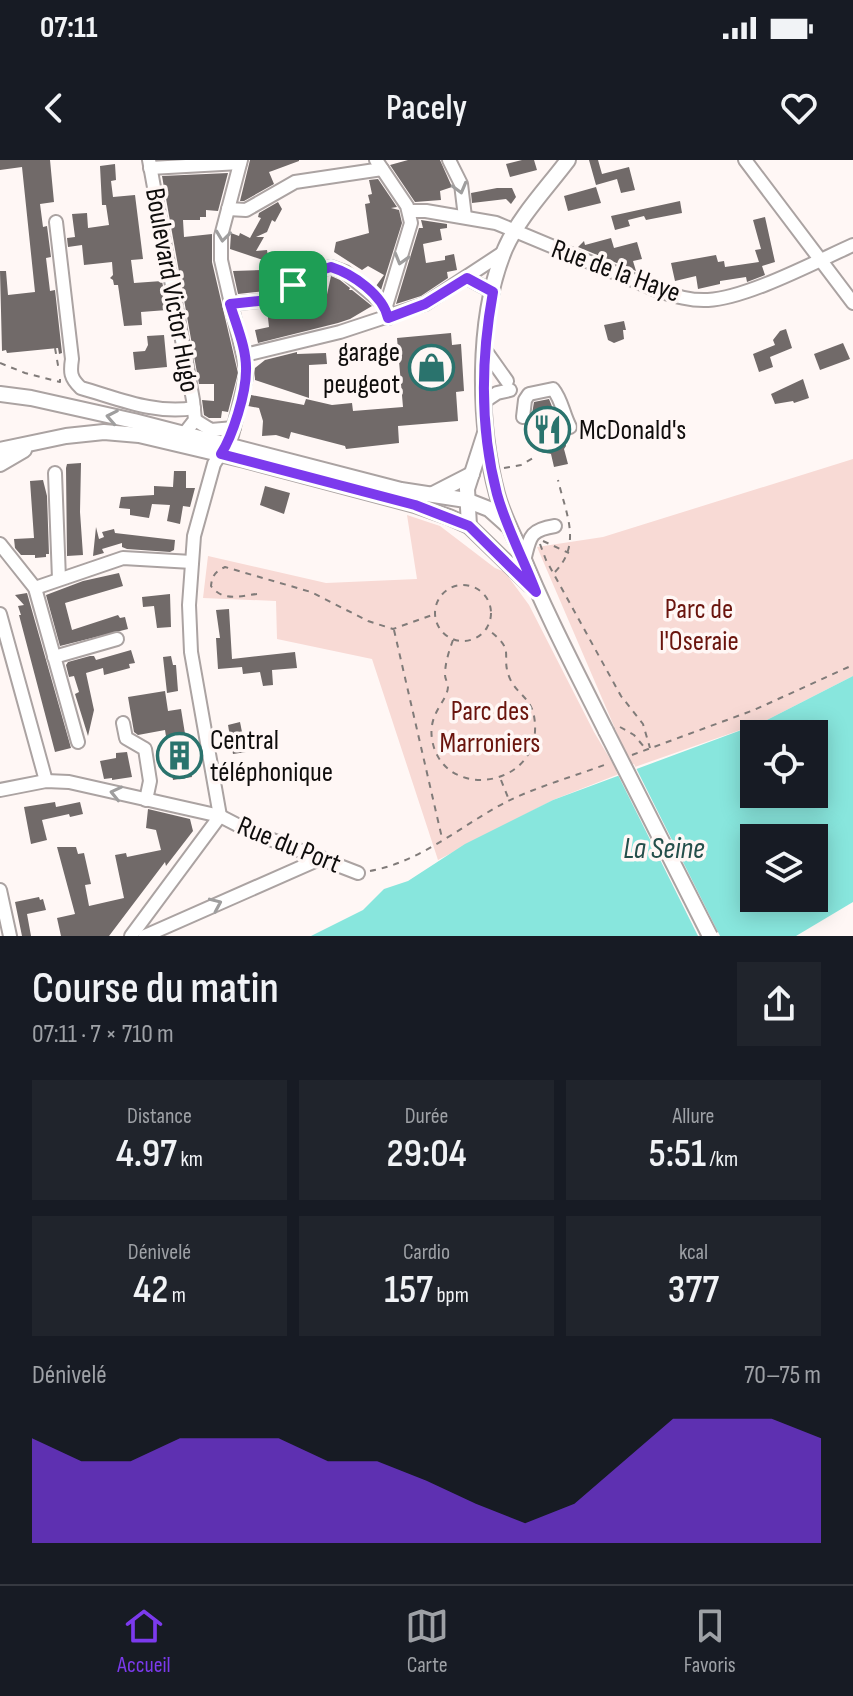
<!DOCTYPE html>
<html lang="fr">
<head>
<meta charset="utf-8">
<style>
  :root { --surface:#171b24; --page:#20242c; --text:#f1f3f6; --muted:#9ea1a6; --line:#363941; --accent:#7c3aed }
  body { margin:0; font-family:"Sofia Sans Condensed",sans-serif; background:var(--page); color:var(--text); height:100vh; display:flex; flex-direction:column; font-size:30px; white-space:nowrap }
  * { box-sizing:border-box; margin:0 }
  p { font-size:26px; color:var(--muted) }
  .icon { flex:none; width:44px; height:44px; fill:none; stroke:currentColor; stroke-width:2; stroke-linecap:round; stroke-linejoin:round }
  .map { position:relative; height:776px; overflow:hidden }
  .panel { display:flex; flex-direction:column; background:var(--surface); flex:1 }
  .panel>* { flex:none }
  .tools { position:absolute; left:740px; top:560px; display:grid; gap:16px }
  .tools a { display:grid; place-items:center; width:88px; height:88px; border-radius:0px; background:var(--surface); box-shadow:0 4px 20px #0003; font-size:40px }
  .pin { position:absolute; display:grid; place-items:center; width:68px; height:68px; color:#fff; margin:-34px; border-radius:16px; box-shadow:0 4px 12px #0006 }
  .round { display:grid; place-items:center; flex:none; width:84px; height:84px; border-radius:0px; background:var(--page) }
  .headline { display:flex; align-items:center; justify-content:space-between; height:136px; padding:0 32px }
  h1 { font-size:44px; font-weight:600; line-height:60px }
  .metrics { display:grid; grid-template-columns:repeat(3,1fr); gap:12px; height:136px; padding:8px 32px }
  .metrics div { display:grid; align-content:center; border-radius:0px; background:var(--page); text-align:center }
  .metrics b { font-size:40px; font-weight:600 }
  .metrics small { font-size:22px; font-weight:400 }
  .metrics p { font-size:22px }
  .chart { height:224px; padding:16px 32px }
  .chart p { display:flex; justify-content:space-between }
  .chart svg { width:100%; height:144px; margin-top:8px; fill:var(--accent); opacity:.7 }
  .status { display:flex; justify-content:space-between; align-items:center; height:56px; padding:0 40px; background:var(--surface); direction:ltr }
  .status svg { height:22px; fill:currentColor }
  header { display:flex; justify-content:space-between; align-items:center; height:104px; padding:0 32px; background:var(--surface); font-size:36px; font-weight:600 }
  .tabs { display:flex; justify-content:space-around; align-items:center; height:112px; border-top:2px solid var(--line); background:var(--surface); font-size:22px; color:var(--muted) }
  .tabs a { display:grid; justify-items:center; gap:4px }
  .tabs .on { color:var(--accent) }
  .map>svg:first-child { display:block }
</style>
</head>
<body>
<div class="status"><b>07:11</b><svg viewBox="0 0 49 12"><path d="M0 12V9h3v3zM5 12V6h3v6zM10 12V3h3v9zM15 12V0h3v12zM26 1h20v11H26zM47 4h2v5h-2z"/></svg></div>
<header><svg class="icon" aria-label="back" viewBox="0 0 24 24"><path d="M15 5l-7 7 7 7"/></svg>Pacely<svg class="icon" aria-label="heart" viewBox="0 0 24 24"><path d="M12 20l-8-8c-3-5 5-10 8-4 3-6 11-1 8 4z"/></svg></header>
<div class="map">
<svg width="853" height="776" viewBox="0 0 853 776">
  <rect width="100%" height="100%" fill="#fff7f5"/>
  <g fill="#f8dad5">
    <polygon points="853,299 853,516 763,562 632,608 537,387 603,377"/>
    <polygon points="407,355 440,366 495,408 505,412 529,445 594,572 619,614 553,640 438,700 372,499 277,479 276,441 203,438 208,396 326,423 417,419"/>
  </g>
  <path fill="#88e6dd" fill-rule="evenodd" d="M853 516V742L796 776H311L363 750 384 729 408 721 465 684 553 640 763 562ZM754 574H814V634H754ZM754 678H814V738H754Z"/>
  <polygon fill="#fff7f5" points="634,604 720,776 698,776 616,611"/>
  <g fill="#716a69">
    <polygon points="0,0 50,0 54,42 40,44 43,67 47,66 51,97 46,98 50,131 55,130 62,193 59,194 58,188 7,193 6,190 2,191 0,111 6,111 8,135 35,132 22,7 0,10"/>
    <polygon points="250,0 299,0 299,1 272,11 269,12 274,24 244,41 240,41"/>
    <polygon points="408,0 440,0 452,27 440,31 441,40 415,42 390,5"/>
    <polygon points="522,0 534,0 537,10 510,17 506,4"/>
    <polygon points="589,0 598,0 602,14 629,7 635,30 621,33 617,19 596,25"/>
    <polygon points="115,4 116,20 111,21 113,37 135,35 143,99 131,100 134,123 162,121 169,158 167,150 141,152 142,165 124,166 118,125 114,125 113,120 110,118 113,115 112,102 84,105 82,85 68,87 67,78 75,77 72,54 87,53 88,68 109,65 106,45 102,45 100,6"/>
    <polygon points="228,13 218,51 206,50 206,57 200,57 200,60 183,60 184,77 212,74 212,102 238,213 228,252 222,251 221,258 209,258 204,255 202,240 214,241 214,224 199,224 162,16"/>
    <polygon points="378,19 397,47 391,48 399,50 402,63 381,130 376,126 384,115 368,106 362,110 334,92 336,82 369,73 365,44 370,43 368,35 372,34 369,20"/>
    <polygon points="596,27 601,43 568,51 564,36"/>
    <polygon points="497,28 512,28 516,37 511,44 506,39 472,43 471,33"/>
    <polygon points="680,41 682,53 646,60 644,56 628,60 630,66 615,70 611,56"/>
    <polygon points="278,42 282,49 275,62 272,60 267,72 256,77 264,77 256,91 267,90 269,102 230,89 231,73 239,76 240,73 250,78 261,58 258,57 259,53"/>
    <polygon points="765,57 775,102 762,106 765,115 747,122 746,117 720,121 720,124 698,129 696,116 675,121 671,103 688,100 716,95 718,102 724,101 725,107 759,102 755,90 761,89 753,60"/>
    <polygon points="421,60 447,64 447,68 440,69 442,80 423,84 426,103 445,100 445,96 454,94 457,110 447,112 448,118 421,136 396,144 419,68 423,68"/>
    <polygon points="611,78 614,88 637,82 642,99 633,101 636,111 578,87 584,81 585,85"/>
    <polygon points="292,109 287,118 275,119 276,130 238,134 233,111"/>
    <polygon points="331,116 340,120 350,128 349,130 352,130 372,146 350,159 338,163 258,183 255,170 269,167 267,149 293,146 301,131 306,150 314,148 311,122 322,119 326,139"/>
    <polygon points="624,161 626,170 623,170 624,179 614,183 608,180 604,165"/>
    <polygon points="786,169 792,188 770,197 773,207 759,212 753,194 775,185 773,180 780,171"/>
    <polygon points="451,173 452,185 461,184 464,231 456,232 458,261 398,266 399,283 346,289 345,286 291,272 289,279 276,275 262,276 263,261 259,248 248,246 251,235 304,245 306,239 332,245 352,243 353,251 403,247 397,178"/>
    <polygon points="164,175 167,207 135,210 133,192 145,191 148,185 147,176"/>
    <polygon points="843,183 850,199 820,210 814,194"/>
    <polygon points="297,192 297,194 326,193 327,204 309,205 309,238 255,220 255,208 265,200"/>
    <polygon points="803,219 809,238 794,243 793,241 775,244 771,234"/>
    <polygon points="549,239 562,271 559,275 565,279 566,286 564,289 568,304 554,307 551,294 538,291 531,260 534,242"/>
    <polygon points="81,303 80,352 83,395 67,396 66,308 67,304"/>
    <polygon points="174,311 186,311 186,328 195,328 190,347 183,346 180,364 167,361 170,345 152,344 149,358 130,355 130,349 119,348 121,337 154,335 154,326 173,327"/>
    <polygon points="43,320 47,336 49,394 46,394 46,397 35,398 35,395 21,395 15,388 14,379 34,378 30,321"/>
    <polygon points="265,326 290,333 284,354 260,345"/>
    <polygon points="96,367 99,379 104,377 102,372 114,369 115,373 175,380 174,390 170,392 127,389 122,387 122,383 102,389 104,393 93,396"/>
    <polygon points="119,413 123,426 65,443 72,470 118,455 120,458 125,457 128,469 60,486 46,435 83,421"/>
    <polygon points="27,433 71,588 55,592 19,455 21,455 18,446 24,445 15,435"/>
    <polygon points="170,434 171,467 157,468 154,446 143,447 142,437"/>
    <polygon points="229,449 232,499 295,492 297,508 272,510 273,525 263,526 260,512 243,514 242,507 218,509 216,478 220,478 216,450"/>
    <polygon points="131,490 135,503 129,504 130,508 104,515 103,508 86,513 94,550 88,576 75,534 79,532 74,516 69,517 66,505 68,502 90,496 94,496 96,500"/>
    <polygon points="171,496 173,505 176,505 178,531 167,533 163,497"/>
    <polygon points="165,531 168,551 181,549 192,617 173,620 165,570 138,575 134,572 128,537"/>
    <polygon points="240,562 246,592 233,594 228,565"/>
    <polygon points="127,592 132,617 112,620 112,618 104,619 100,601 116,598 116,593"/>
    <polygon points="55,642 56,647 80,642 83,654 70,657 69,654 42,660 47,680 31,684 24,647"/>
    <polygon points="148,649 190,659 193,671 166,706 165,702 109,776 61,776 57,758 75,754 57,687 76,687 78,694 84,693 91,724 85,725 89,746 124,738 115,695 126,693 127,697 161,690 156,670 146,668"/>
    <polygon points="39,737 40,740 43,739 46,750 27,754 31,776 22,776 15,742"/>
  </g>
  <g fill="none" stroke-linecap="round" stroke-linejoin="round">
    <defs>
      <g id="minor">
        <polyline points="149,0 193,240 195,260 184,274"/>
        <polyline points="376,0 407,46 411,63 386,146"/>
        <polyline points="449,0 461,24 465,57"/>
        <polyline points="745,0 853,143"/>
        <polyline points="150,8 240,3"/>
        <polyline points="228,49 246,50 295,22 382,9"/>
        <path d="M409 51H426L496 63 659 131C675 136 691 141 708 140 747 138 815 102 853 85"/>
        <path d="M56 62 72 199C70 212 70 218 81 228 117 238 155 255 194 248"/>
        <polyline points="467,118 493,132"/>
        <polyline points="230,144 288,138 297,117 331,107 345,112 386,146 388,158"/>
        <polyline points="485,190 507,221"/>
        <polyline points="245,195 340,172 425,144 504,92"/>
        <polyline points="485,241 497,233 510,230"/>
        <path d="M523 257 525 240 529 234 553 229C562 240 563 254 570 267"/>
        <polyline points="195,260 211,270 234,268"/>
        <polyline points="55,313 59,419"/>
        <polyline points="0,384 35,428 78,582"/>
        <path d="M524 401C530 377 529 370 555 366"/>
        <polyline points="35,428 123,398 192,402"/>
        <polyline points="0,454 46,621"/>
        <polyline points="54,497 117,479"/>
        <polyline points="123,563 126,578 145,589 150,621 146,640"/>
        <polyline points="0,630 46,621 69,622 220,656 249,671 358,713"/>
        <polyline points="220,656 191,492 189,445 194,376 214,304 232,275 247,213 221,100 221,76 241,0"/>
        <polyline points="0,730 10,776"/>
        <polyline points="131,776 220,656"/>
        <polyline points="145,776 322,698"/>
      </g>
      <g id="major">
        <path d="M568 0C547 28 519 57 505 89 476 158 478 263 497 334 502 353 512 372 520 390 545 452 576 511 606 571"/>
        <polyline points="0,234 31,238 134,261 401,330 466,340 489,349 507,365"/>
        <polyline points="0,290 66,276 104,272 139,275 245,300 415,345 449,357 469,366 530,425"/>
        <polyline points="0,304 24,290"/>
        <polyline points="433,334 472,314"/>
        <polyline points="469,366 467,329 485,273"/>
      </g>
    </defs>
    <use href="#minor" stroke="#aba3a2" stroke-width="16"/>
    <use href="#major" stroke="#aba3a2" stroke-width="18"/>
    <g stroke="#807b79" stroke-width="2" stroke-dasharray="6 6" stroke-linecap="butt">
      <polyline points="55,188 59,211"/>
      <polyline points="0,203 25,213 60,222 60,217"/>
      <polyline points="504,308 521,305 533,298"/>
      <polyline points="543,381 569,393"/>
      <polyline points="540,384 546,400 621,536 643,564 650,588"/>
      <path d="M555 412C582 384 566 354 558 320"/>
      <circle cx="463" cy="453" r="28"/>
      <path d="M257 434C240 436 223 442 211 426 212 415 216 411 225 407L311 432 368 461 393 469 435 454"/>
      <polyline points="394,470 442,678"/>
      <path d="M453 480C449 491 445 503 445 515 445 519 448 523 448 527 447 542 428 553 432 579 442 644 547 628 534 556 531 539 518 534 511 521 498 494 519 492 487 469"/>
      <polyline points="620,567 634,575 645,588"/>
      <polyline points="632,595 754,550 853,505"/>
      <polyline points="501,620 509,640"/>
      <path d="M370 711C421 702 463 664 508 641 539 626 575 616 607 604"/>
    </g>
    <use href="#minor" stroke="#fff" stroke-width="12"/>
    <use href="#major" stroke="#fff" stroke-width="14"/>
    <defs>
      <polyline id="major-bridge" points="606,571 710,776"/>
    </defs>
    <use href="#major-bridge" stroke="#aba3a2" stroke-width="18" stroke-linecap="butt"/>
    <use href="#major-bridge" stroke="#fff" stroke-width="14"/>
  </g>
  <defs><path id="oneway-chevron" d="M-2-3.5L2.5 0L-2 3.5" fill="none" stroke-width="1.6" stroke-linecap="round" stroke-linejoin="round" transform="scale(2)"/></defs>
  <g stroke="#9f9e9e">
    <use href="#oneway-chevron" transform="translate(460 28) rotate(75)"/>
    <use href="#oneway-chevron" transform="translate(223 76) rotate(97)"/>
    <use href="#oneway-chevron" transform="translate(401 99) rotate(106)"/>
    <use href="#oneway-chevron" transform="translate(112 257) rotate(-169)"/>
    <use href="#oneway-chevron" transform="translate(116 633) rotate(-167)"/>
    <use href="#oneway-chevron" transform="translate(216 744) rotate(-24)"/>
  </g>
  <g fill="none" stroke-linecap="round" stroke-linejoin="round">
    <defs>
      <path id="route" d="M331 107C353 114 383 135 388 158L425 144 467 118 493 132C481 198 480 269 497 334 506 367 524 400 536 432L469 366 415 345 221 294C233 275 246 233 246 211 247 189 236 165 230 144L288 138 297 117Z"/>
    </defs>
    <use href="#route" stroke="#fff" stroke-width="16"/>
    <use href="#route" stroke="#7c3aed" stroke-width="10"/>
  </g>
  <defs>
    <symbol id="shop-ring" viewBox="-11 -11 22 22"><circle r="9.5" fill="#fff7f5" stroke="#2a736d" stroke-width="1.5"/><path d="M-5-2.5h2.3a2.7 3.5 0 0 1 5.4 0H5L5.5 6h-11ZM-1.5-2.5h3a1.5 2.3 0 0 0-3 0Z" fill="#2a736d"/></symbol>
    <symbol id="restaurant-ring" viewBox="-11 -11 22 22"><circle r="9.5" fill="#fff7f5" stroke="#2a736d" stroke-width="1.5"/><path d="M-5-6h1v4h1v-4h1v4h1v-4h1v5L-1.5 .5V6h-2V.5L-5-1ZM5-6V6H3V1.5H1.5Q1.5-4 5-6Z" fill="#2a736d"/></symbol>
    <symbol id="building-ring" viewBox="-11 -11 22 22"><circle r="9.5" fill="#fff7f5" stroke="#2a736d" stroke-width="1.5"/><path d="M-4-6H4V6H1V3H-1V6H-4ZM-2.5-4.3h1.7v1.8h-1.7ZM.8-4.3h1.7v1.8H.8ZM-2.5-1h1.7V.8h-1.7ZM.8-1h1.7V.8H.8Z" fill="#2a736d"/></symbol>
  </defs>
  <g fill-rule="evenodd">
    <use href="#shop-ring" x="406" y="182" width="51" height="51"/>
    <use href="#restaurant-ring" x="522" y="244" width="51" height="51"/>
    <use href="#building-ring" x="154" y="570" width="51" height="51"/>
  </g>
  <g text-anchor="middle" dominant-baseline="central" stroke-width="7" stroke-linejoin="round" paint-order="stroke">
    <g font-size="28" fill="#0f0d0c" stroke="#fff7f5">
      <text transform="translate(616 111) rotate(20)">Rue de la Haye</text>
      <text transform="translate(172 130) rotate(80)">Boulevard Victor Hugo</text>
      <text transform="translate(289 685) rotate(22)">Rue du Port</text>
    </g>
    <g font-size="28" fill="#0f0d0c" stroke="#fff7f5" text-anchor="start">
      <text x="400" y="192" text-anchor="end">garage<tspan x="400" dy="32">peugeot</tspan></text>
      <text x="579" y="270">McDonald's</text>
      <text x="210" y="580">Central<tspan x="210" dy="32">téléphonique</tspan></text>
    </g>
    <g font-size="28" fill="#6a140d" stroke="#fff7f5">
      <text x="699" y="449">Parc de<tspan x="699" dy="32">l'Oseraie</tspan></text>
      <text x="490" y="551">Parc des<tspan x="490" dy="32">Marroniers</tspan></text>
    </g>
    <g font-size="30" font-style="italic" fill="#244f4b" stroke="#fff7f5">
      <text x="664" y="689">La Seine</text>
    </g>
  </g>
</svg>
<div class="tools">
<a><svg class="icon" aria-label="locate" viewBox="0 0 24 24"><circle cx="12" cy="12" r="6"/><path d="M12 2v4M12 18v4M2 12h4M18 12h4"/></svg></a>
<a><svg class="icon" aria-label="layers" viewBox="0 0 24 24"><path d="M12 4l9 5-9 5-9-5zM3 14l9 5 9-5"/></svg></a>
</div>
<div class="pin" style="left:293px;top:125px;background:#1e9e55"><svg class="icon" aria-label="arrive" viewBox="0 0 24 24"><path d="M6 21V4h12l-3 4 3 4H6"/></svg></div>
</div>
<section class="panel">
<div class="headline"><div><h1>Course du matin</h1><p>07:11 · 7 × 710 m</p></div><a class="round"><svg class="icon" aria-label="share" viewBox="0 0 24 24"><path d="M12 15V3M7 8l5-5 5 5M5 13v7h14v-7"/></svg></a></div>
<div class="metrics">
<div><p>Distance</p><b>4.97<small> km</small></b></div>
<div><p>Durée</p><b>29:04</b></div>
<div><p>Allure</p><b>5:51<small> /km</small></b></div>
</div>
<div class="metrics">
<div><p>Dénivelé</p><b>42<small> m</small></b></div>
<div><p>Cardio</p><b>157<small> bpm</small></b></div>
<div><p>kcal</p><b>377</b></div>
</div>
<div class="chart"><p><span>Dénivelé</span>70–75 m</p>
<svg viewBox="0 0 160 44" preserveAspectRatio="none"><path d="M0 44V12L10 19L20 19L30 12L40 12L50 12L60 19L70 19L80 25L90 32L100 38L110 32L120 19L130 6L140 6L150 6L160 12V44z"/></svg>
</div>
</section>
<nav class="tabs">
<a class="on"><svg class="icon" aria-label="home" viewBox="0 0 24 24"><path d="M3 11l9-7 9 7M6 9v11h12V9"/></svg>Accueil</a>
<a><svg class="icon" aria-label="map" viewBox="0 0 24 24"><path d="M3 6l6-2 6 2 6-2v14l-6 2-6-2-6 2zM9 4v14M15 6v14"/></svg>Carte</a>
<a><svg class="icon" aria-label="saved" viewBox="0 0 24 24"><path d="M7 4h10v16l-5-4-5 4z"/></svg>Favoris</a>
</nav>
</body>
</html>
